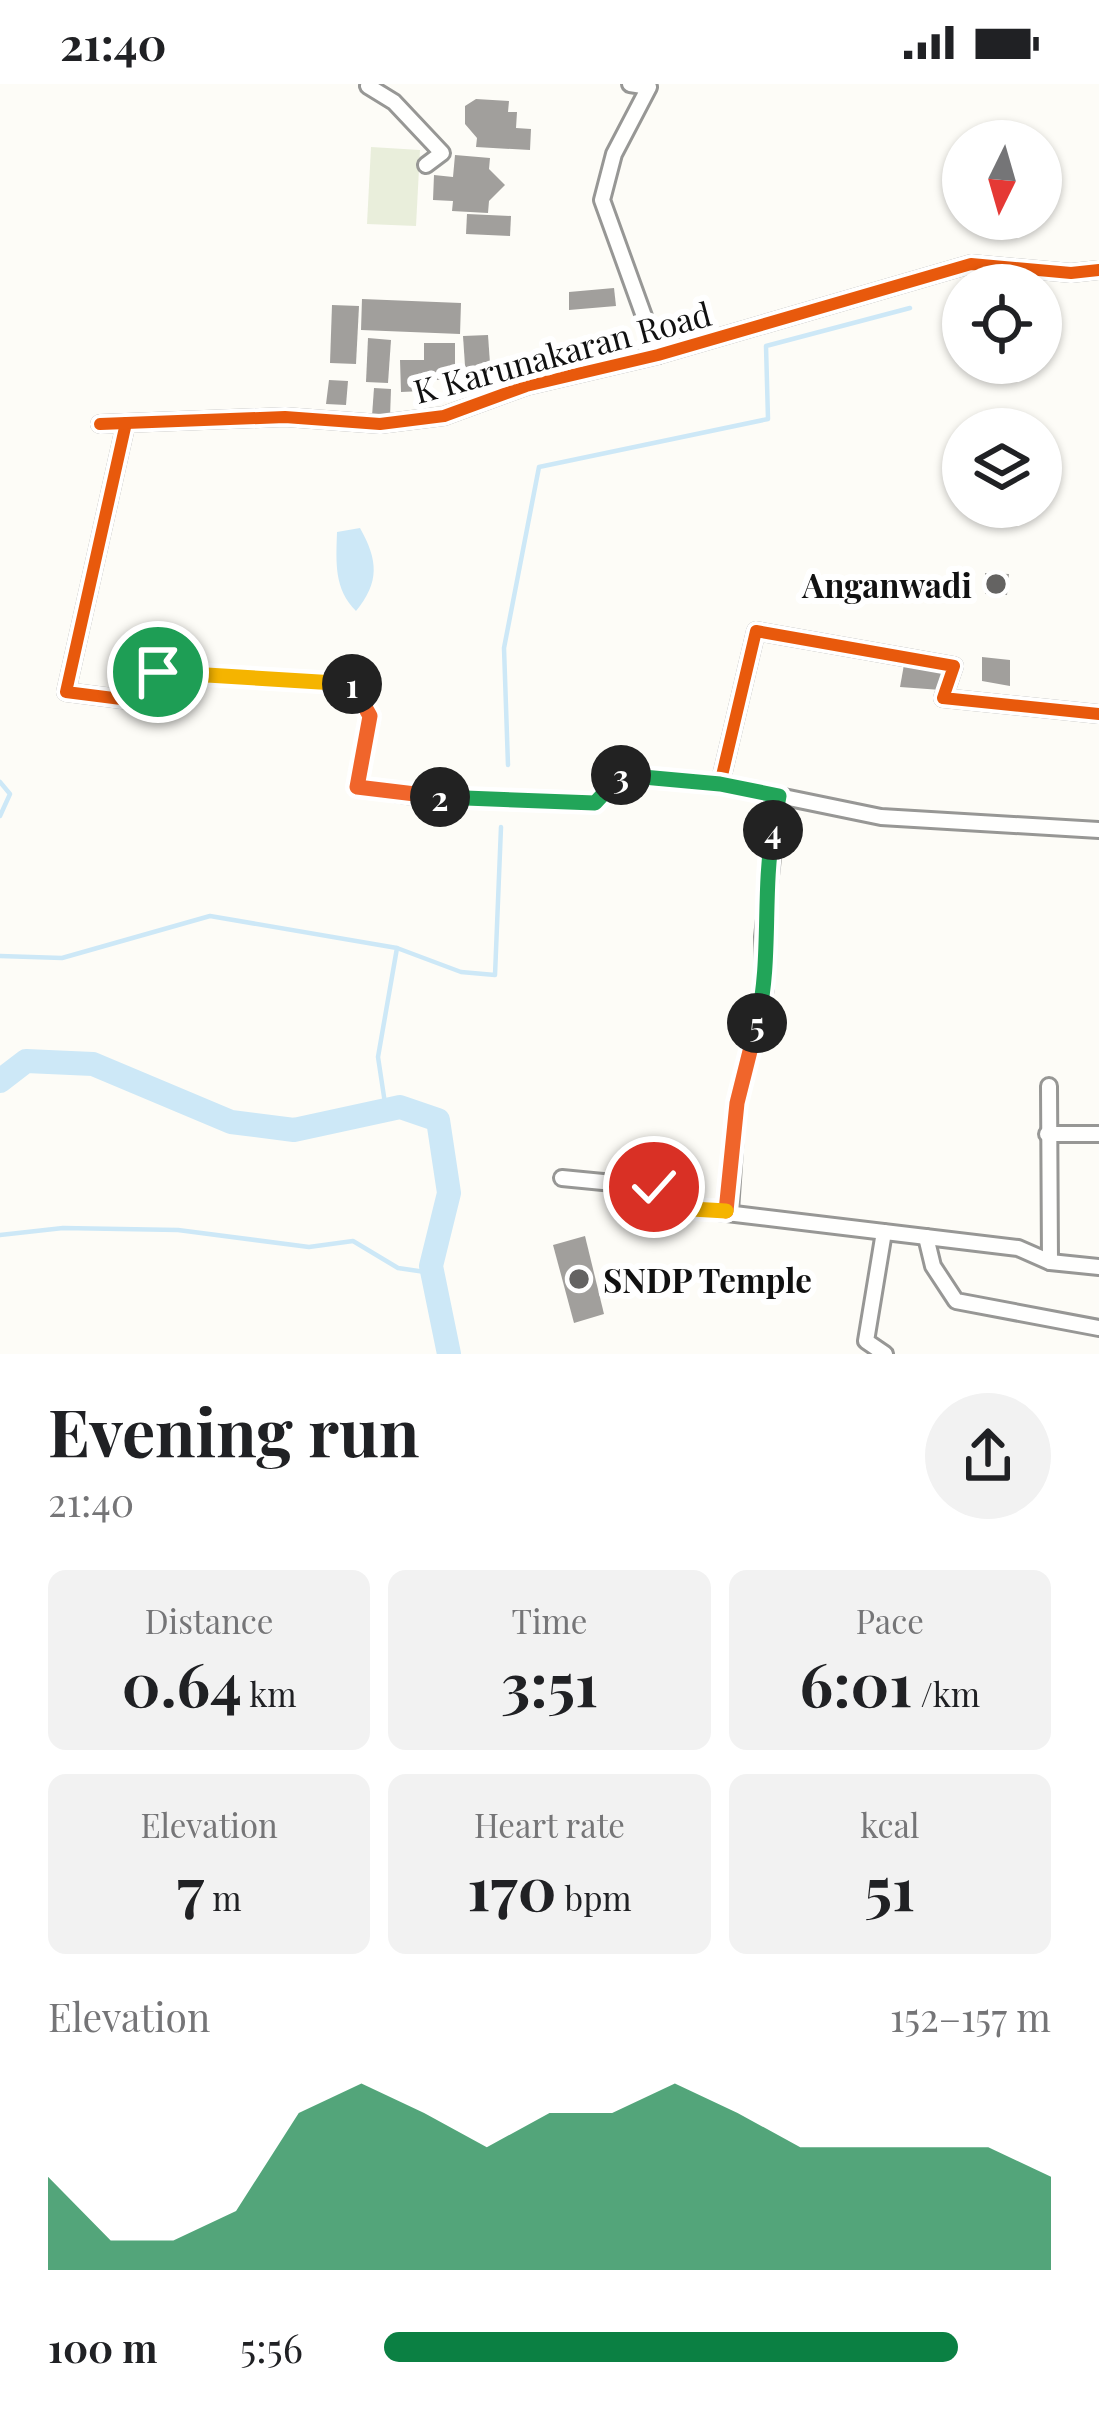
<!DOCTYPE html>
<html lang="en">
<head>
<meta charset="utf-8">
<style>
  :root { --surface:#fff; --page:#f2f2f2; --text:#202124; --muted:#757577; --accent:#0b8043 }
  body { margin:0; font-family:"Playfair Display",serif; background:var(--page); color:var(--text); height:100vh; display:flex; flex-direction:column; font-size:45px; white-space:nowrap }
  * { box-sizing:border-box; margin:0 }
  p { font-size:39px; color:var(--muted) }
  .icon { flex:none; width:66px; height:66px; fill:none; stroke:currentColor; stroke-width:2; stroke-linecap:round; stroke-linejoin:round }
  .map { position:relative; height:1270px; overflow:hidden }
  .drawer { display:flex; flex-direction:column; background:var(--surface); flex:1 }
  .drawer>* { flex:none }
  .needle { width:78px; rotate:185deg }
  .tools { position:absolute; left:942px; top:36px; display:grid; gap:24px }
  .tools a { display:grid; place-items:center; width:120px; height:120px; border-radius:50%; background:var(--surface); box-shadow:0 3px 9px #0004; font-size:60px }
  .pin { position:absolute; display:grid; place-items:center; width:102px; height:102px; color:#fff; margin:-51px; border:6px solid #fff; border-radius:50%; box-shadow:0 3px 12px #0007 }
  .km { position:absolute; width:60px; height:60px; margin:-30px; border-radius:50%; background:#222; color:#fff; font-size:33px; line-height:60px; text-align:center }
  .round { display:grid; place-items:center; flex:none; width:126px; height:126px; border-radius:63px; background:var(--page) }
  .head { display:flex; align-items:center; justify-content:space-between; height:204px; padding:0 48px }
  h1 { font-size:66px; font-weight:700; line-height:90px }
  .metrics { display:grid; grid-template-columns:repeat(3,1fr); gap:18px; height:204px; padding:12px 48px }
  .metrics div { display:grid; align-content:center; border-radius:18px; background:var(--page); text-align:center }
  .metrics b { font-size:60px; font-weight:700 }
  .metrics small { font-size:33px; font-weight:400 }
  .metrics p { font-size:33px }
  .chart { height:336px; padding:24px 48px }
  .chart p { display:flex; justify-content:space-between }
  .chart svg { width:100%; height:216px; margin-top:12px; fill:var(--accent); opacity:.7 }
  ul { padding:0 48px; list-style:none; font-size:39px }
  li { display:grid; grid-template-columns:192px 144px 1fr; align-items:center; height:90px }
  li i { height:30px; border-radius:15px; background:var(--accent) }
  .status { display:flex; justify-content:space-between; align-items:center; height:84px; padding:0 60px; background:var(--surface); direction:ltr }
  .status svg { height:33px; fill:currentColor }
  .map>svg:first-child { display:block }
</style>
</head>
<body>
<div class="status"><b>21:40</b><svg viewBox="0 0 49 12"><path d="M0 12V9h3v3zM5 12V6h3v6zM10 12V3h3v9zM15 12V0h3v12zM26 1h20v11H26zM47 4h2v5h-2z"/></svg></div>
<div class="map">
<svg width="1099" height="1270" viewBox="0 0 1099 1270">
  <rect width="100%" height="100%" fill="#fdfcf7"/>
  <polygon fill="#e9eedb" points="371,63 420,66 416,142 367,140"/>
  <path fill="#cde8f7" d="M360 444C378 476 380 498 356 527 334 505 336 479 337 448Z"/>
  <g fill="none" stroke-linecap="round" stroke-linejoin="round">
    <g stroke="#cde8f7" stroke-width="4.5">
      <polyline points="508,681 504,564 539,383 768,335 766,262 910,224"/>
      <polyline points="0,698 10,710 0,732"/>
      <polyline points="397,864 461,888 495,891 501,743"/>
      <polyline points="0,872 62,874 210,832 397,864 378,973 386,1026"/>
      <polyline points="0,1151 63,1144 178,1146 309,1163 353,1157 398,1184 432,1189"/>
    </g>
    <polyline stroke="#cde8f7" stroke-width="24" points="0,997 26,977 93,980 231,1038 294,1046 400,1023 438,1036 449,1109 431,1182 449,1270"/>
  </g>
  <g fill="#a19f9c">
    <polygon points="476,15 509,17 508,28 517,28 516,44 531,45 530,66 476,63 477,54 465,40 465,22"/>
    <polygon points="455,71 490,74 489,85 505,101 489,117 488,129 452,127 453,117 433,116 434,91 453,93"/>
    <polygon points="467,130 511,132 510,152 466,150"/>
    <polygon points="614,204 616,222 569,226 569,208"/>
    <polygon points="362,215 461,219 460,250 361,246"/>
    <polygon points="332,221 359,222 356,280 330,279"/>
    <polygon points="488,251 492,308 467,311 463,252"/>
    <polygon points="368,254 391,256 388,299 366,298"/>
    <polygon points="424,259 455,259 455,296 423,296 423,307 401,308 400,276 424,276"/>
    <polygon points="329,296 348,297 346,321 326,320"/>
    <polygon points="374,304 391,305 390,333 372,332"/>
    <polygon points="985,489 1009,490 1007,511 985,510"/>
    <polygon points="982,573 1010,576 1010,602 982,597"/>
    <polygon points="905,575 949,584 941,606 900,603"/>
    <polygon points="585,1152 604,1230 574,1239 553,1161"/>
  </g>
  <g fill="none" stroke-linecap="round" stroke-linejoin="round">
    <defs>
      <g id="minor">
        <polyline points="630,0 649,3 614,70 602,116 658,271"/>
        <polyline points="368,2 394,18 442,69 426,81"/>
        <polyline points="126,339 66,608 145,618 158,588 354,600 371,632 357,703 412,712 595,719 620,691 720,700 756,547 954,582 943,614 1099,630"/>
        <polyline points="100,340 285,333 380,340 444,332 526,302 658,271 971,180 1071,189 1099,186"/>
        <polyline points="720,700 779,712 763,853 765,905 737,1019 730,1127"/>
        <polyline points="779,712 881,733 1099,746"/>
        <polyline points="1049,1002 1050,1178"/>
        <polyline points="1047,1050 1099,1050"/>
        <polyline points="562,1094 654,1103 693,1125 1018,1164 1050,1178 1099,1183"/>
        <polyline points="884,1148 866,1257 885,1270"/>
        <polyline points="926,1153 933,1182 956,1217 1099,1244"/>
      </g>
    </defs>
    <use href="#minor" stroke="#979795" stroke-width="20"/>
    <use href="#minor" stroke="#fffffe" stroke-width="14"/>
    <defs>
      <g id="cycleway">
        <polyline points="126,339 66,608 145,618 158,588 354,600 371,632 357,703 412,712 595,719 620,691 720,700 756,547 954,582 943,614 1099,630"/>
        <polyline points="100,340 285,333 380,340 444,332 526,302 658,271 971,180 1071,189 1099,186"/>
      </g>
    </defs>
    <use href="#cycleway" stroke="#fff" stroke-width="20"/>
    <use href="#cycleway" stroke="#e8590c" stroke-width="12"/>
  </g>
  <g fill="none" stroke-linecap="round" stroke-linejoin="round">
    <defs>
      <polyline id="split-1" points="158,588 352,600"/>
      <polyline id="split-2" points="352,600 370,632 357,703 440,713"/>
      <polyline id="split-3" points="440,713 595,719 621,691"/>
      <polyline id="split-4" points="621,691 720,700 779,712 773,746"/>
      <path id="split-5" d="M757 939C772 877 762 810 773 746"/>
      <polyline id="split-6" points="726,1127 737,1019 757,939"/>
      <polyline id="split-7" points="654,1103 692,1125 726,1127"/>
    </defs>
    <use href="#split-1" stroke="#fff" stroke-width="24"/>
    <use href="#split-2" stroke="#fff" stroke-width="24"/>
    <use href="#split-3" stroke="#fff" stroke-width="24"/>
    <use href="#split-4" stroke="#fff" stroke-width="24"/>
    <use href="#split-5" stroke="#fff" stroke-width="24"/>
    <use href="#split-6" stroke="#fff" stroke-width="24"/>
    <use href="#split-7" stroke="#fff" stroke-width="24"/>
    <use href="#split-1" stroke="#f5b400" stroke-width="15"/>
    <use href="#split-2" stroke="#f0652b" stroke-width="15"/>
    <use href="#split-3" stroke="#22a559" stroke-width="15"/>
    <use href="#split-4" stroke="#22a559" stroke-width="15"/>
    <use href="#split-5" stroke="#22a559" stroke-width="15"/>
    <use href="#split-6" stroke="#f0652b" stroke-width="15"/>
    <use href="#split-7" stroke="#f5b400" stroke-width="15"/>
  </g>
  <g fill="#646362" stroke="#fff" stroke-width="4.5">
    <circle cx="996" cy="500" r="12"/>
    <circle cx="579" cy="1195" r="12"/>
  </g>
  <g text-anchor="middle" dominant-baseline="central" stroke-width="12" stroke-linejoin="round" paint-order="stroke">
    <g font-size="33" fill="#111" stroke="#fff">
      <text transform="translate(562 267) rotate(-15)">K Karunakaran Road</text>
    </g>
    <g font-size="33" font-weight="bold" fill="#111" stroke="#fff" text-anchor="end">
      <text x="972" y="500">Anganwadi</text>
      <text x="603" y="1195" text-anchor="start">SNDP Temple</text>
    </g>
  </g>
</svg>
<div class="tools">
<a><svg class="needle" viewBox="-14 -14 28 28"><path d="M0-13l5 13h-10z" fill="#e53935"/><path d="M0 13l5-13h-10z" fill="#757577"/></svg></a>
<a><svg class="icon" aria-label="locate" viewBox="0 0 24 24"><circle cx="12" cy="12" r="6"/><path d="M12 2v4M12 18v4M2 12h4M18 12h4"/></svg></a>
<a><svg class="icon" aria-label="layers" viewBox="0 0 24 24"><path d="M12 4l9 5-9 5-9-5zM3 14l9 5 9-5"/></svg></a>
</div>
<div class="pin" style="left:158px;top:588px;background:#1e9e55"><svg class="icon" aria-label="arrive" viewBox="0 0 24 24"><path d="M6 21V4h12l-3 4 3 4H6"/></svg></div>
<div class="pin" style="left:654px;top:1103px;background:#d93025"><svg class="icon" aria-label="check" viewBox="0 0 24 24"><path d="M5 12l5 5 9-10"/></svg></div>
<b class="km" style="left:352px;top:600px">1</b>
<b class="km" style="left:440px;top:713px">2</b>
<b class="km" style="left:621px;top:691px">3</b>
<b class="km" style="left:773px;top:746px">4</b>
<b class="km" style="left:757px;top:939px">5</b>
</div>
<section class="drawer">
<div class="head"><div><h1>Evening run</h1><p>21:40</p></div><a class="round"><svg class="icon" aria-label="share" viewBox="0 0 24 24"><path d="M12 15V3M7 8l5-5 5 5M5 13v7h14v-7"/></svg></a></div>
<div class="metrics">
<div><p>Distance</p><b>0.64<small> km</small></b></div>
<div><p>Time</p><b>3:51</b></div>
<div><p>Pace</p><b>6:01<small> /km</small></b></div>
</div>
<div class="metrics">
<div><p>Elevation</p><b>7<small> m</small></b></div>
<div><p>Heart rate</p><b>170<small> bpm</small></b></div>
<div><p>kcal</p><b>51</b></div>
</div>
<div class="chart"><p><span>Elevation</span>152–157 m</p>
<svg viewBox="0 0 160 44" preserveAspectRatio="none"><path d="M0 44V25L10 38L20 38L30 32L40 12L50 6L60 12L70 19L80 12L90 12L100 6L110 12L120 19L130 19L140 19L150 19L160 25V44z"/></svg>
</div>
<ul>
<li><b>100 m</b>5:56<i style="width:86%"></i></li>
</ul>
</section>
</body>
</html>
